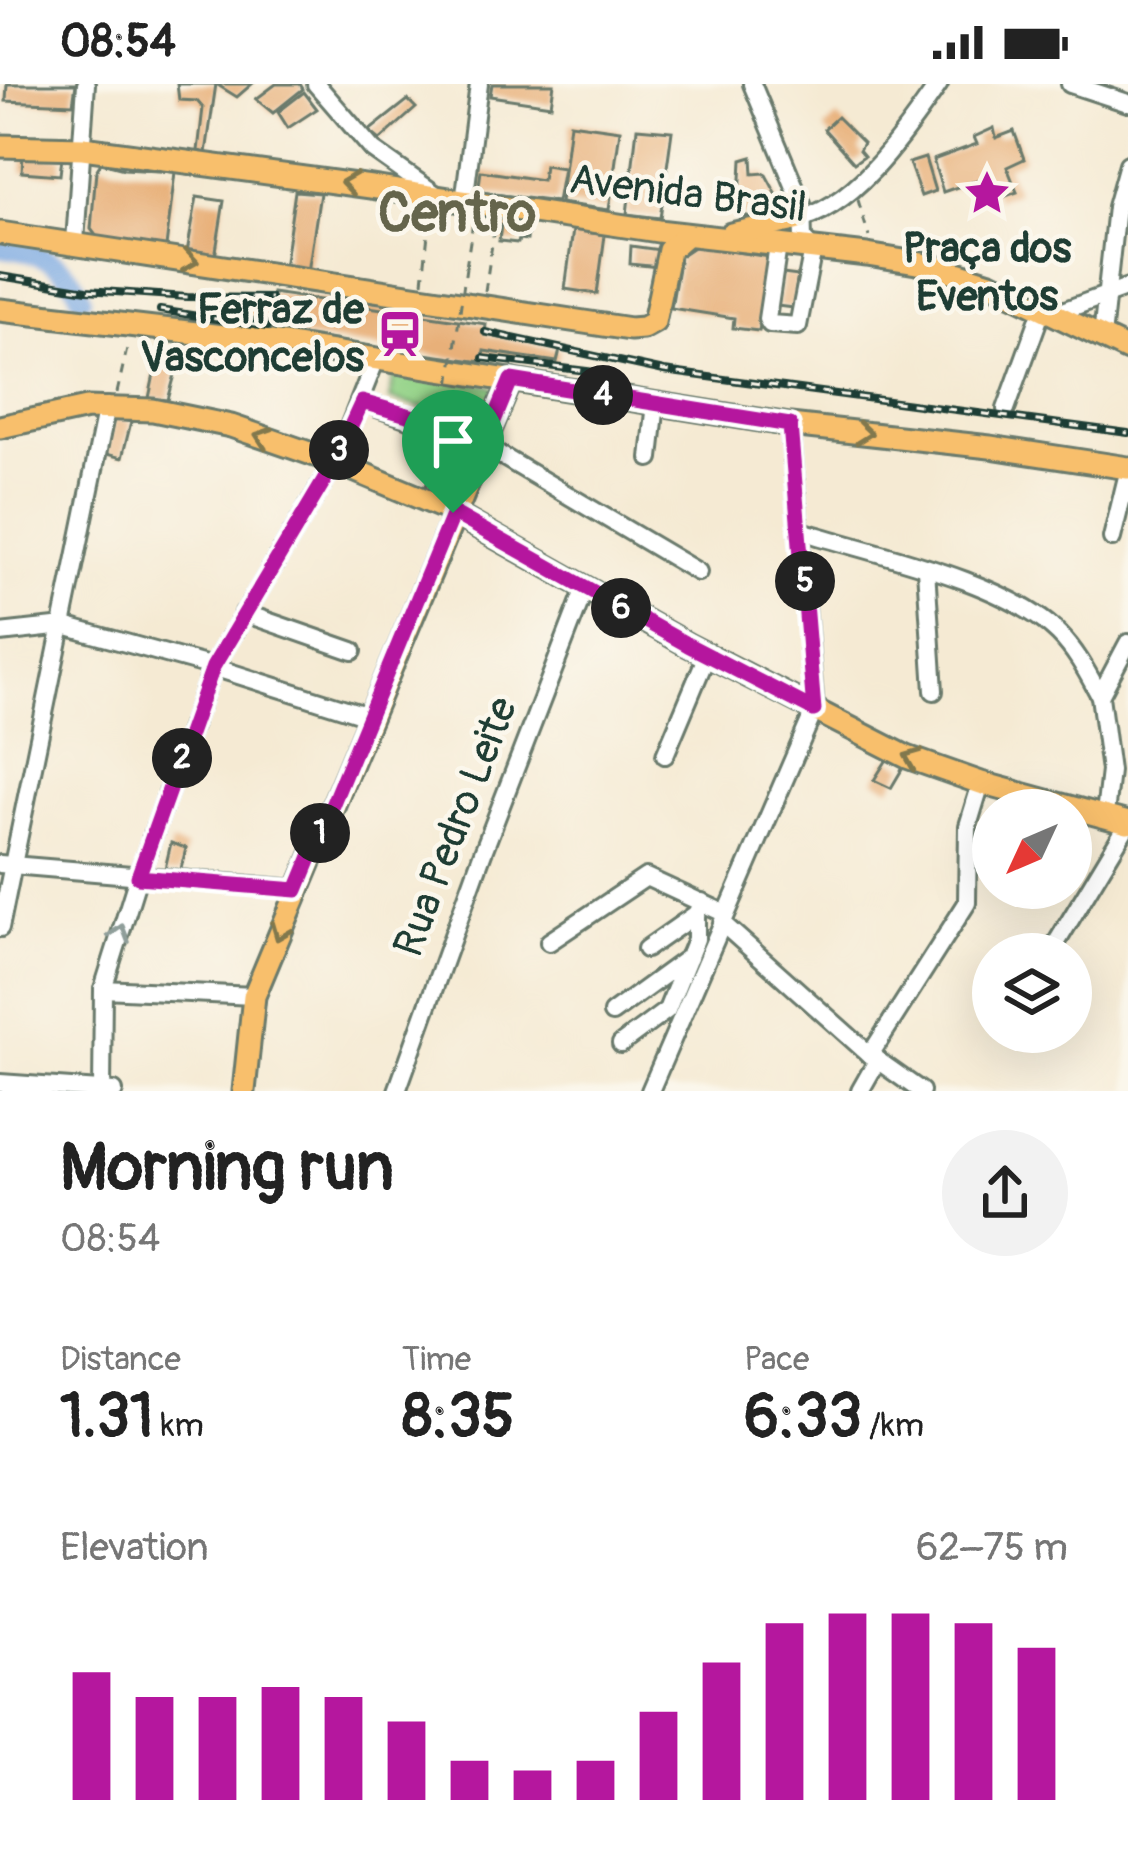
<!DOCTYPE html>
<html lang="en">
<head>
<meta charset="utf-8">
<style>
  :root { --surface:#fff; --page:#f2f2f2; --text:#222; --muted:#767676; --accent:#b5179e }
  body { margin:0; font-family:Pangolin,sans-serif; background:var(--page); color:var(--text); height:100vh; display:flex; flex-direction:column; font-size:45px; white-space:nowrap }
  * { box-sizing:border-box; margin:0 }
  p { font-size:39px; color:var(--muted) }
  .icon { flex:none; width:66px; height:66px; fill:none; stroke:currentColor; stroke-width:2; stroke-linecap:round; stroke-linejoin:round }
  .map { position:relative; height:1007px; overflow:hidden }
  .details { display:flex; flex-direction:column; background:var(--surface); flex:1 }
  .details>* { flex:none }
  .needle { width:78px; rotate:226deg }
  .fabs { position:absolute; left:972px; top:705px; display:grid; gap:24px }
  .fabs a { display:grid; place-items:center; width:120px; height:120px; border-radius:50%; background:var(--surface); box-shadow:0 12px 48px #0002; font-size:60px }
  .pin { position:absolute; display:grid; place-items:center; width:102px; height:102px; color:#fff; margin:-123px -51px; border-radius:50% 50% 50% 0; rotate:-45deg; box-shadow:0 0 12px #0007 }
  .pin .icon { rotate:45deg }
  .km { position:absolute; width:60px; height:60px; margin:-30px; border-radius:50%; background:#222; color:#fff; font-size:33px; line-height:60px; text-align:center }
  .round { display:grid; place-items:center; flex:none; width:126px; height:126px; border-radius:63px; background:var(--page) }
  .headline { display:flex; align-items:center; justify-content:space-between; height:204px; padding:0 60px }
  h1 { font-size:66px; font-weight:800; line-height:90px }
  .metrics { display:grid; grid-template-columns:repeat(3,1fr); gap:18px; height:204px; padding:12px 60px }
  .metrics div { display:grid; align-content:center }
  .metrics b { font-size:60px; font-weight:800 }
  .metrics small { font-size:33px; font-weight:400 }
  .metrics p { font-size:33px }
  .chart { height:336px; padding:24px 60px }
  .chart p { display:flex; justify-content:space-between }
  .chart svg { width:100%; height:216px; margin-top:12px; stroke:var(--accent); stroke-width:6 }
  .status { display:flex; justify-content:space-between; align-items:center; height:84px; padding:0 60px; background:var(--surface); direction:ltr }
  .status svg { height:33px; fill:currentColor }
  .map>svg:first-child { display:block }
</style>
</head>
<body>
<div class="status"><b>08:54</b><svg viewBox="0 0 49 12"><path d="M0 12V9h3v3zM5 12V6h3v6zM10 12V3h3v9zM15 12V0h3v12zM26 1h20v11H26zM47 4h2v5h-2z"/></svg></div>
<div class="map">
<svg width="1128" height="1007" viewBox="0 0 1128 1007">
  <rect width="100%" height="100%" fill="#fbf7ec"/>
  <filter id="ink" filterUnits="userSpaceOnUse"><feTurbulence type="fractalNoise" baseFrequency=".00833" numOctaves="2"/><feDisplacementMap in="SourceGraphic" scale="24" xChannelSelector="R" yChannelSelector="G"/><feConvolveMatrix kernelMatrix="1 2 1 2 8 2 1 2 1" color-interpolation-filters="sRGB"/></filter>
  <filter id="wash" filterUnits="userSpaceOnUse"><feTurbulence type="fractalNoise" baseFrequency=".004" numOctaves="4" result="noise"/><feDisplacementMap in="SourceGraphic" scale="48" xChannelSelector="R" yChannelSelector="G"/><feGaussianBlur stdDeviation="2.7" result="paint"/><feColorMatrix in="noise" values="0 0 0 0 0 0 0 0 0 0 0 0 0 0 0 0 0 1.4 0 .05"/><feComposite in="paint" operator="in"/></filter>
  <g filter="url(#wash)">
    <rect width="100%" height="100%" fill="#f5ead3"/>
    <polygon fill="#95d389" stroke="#5a885e" stroke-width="3" points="394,290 483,301 493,303 497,310 480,340 390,315"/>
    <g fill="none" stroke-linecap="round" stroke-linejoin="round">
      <path stroke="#78a7e2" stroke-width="21" d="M0 163C37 167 67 178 81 213"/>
    </g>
    <g id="blocks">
      <g fill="#e8b079">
        <polygon points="7,0 76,0 73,20 6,17"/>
        <polygon points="177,0 216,0 206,69 198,67 203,24 197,17 179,16"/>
        <polygon points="216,0 252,0 237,13"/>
        <polygon points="276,0 300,0 303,5 273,29 256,15"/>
        <polygon points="492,0 554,0 551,21 490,12"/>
        <polygon points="304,8 317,25 288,44 278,28"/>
        <polygon points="408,16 416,24 380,56 369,47"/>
        <polygon points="837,33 863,59 859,66 864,72 854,79 824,45"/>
        <polygon points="570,39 620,46 609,126 560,119"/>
        <polygon points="637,44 672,47 660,134 627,130"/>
        <polygon points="994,44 996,54 1014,47 1024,75 1007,83 1017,108 997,115 989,92 943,108 933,76 977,60 974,53"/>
        <polygon points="23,70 62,73 60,91 22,88"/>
        <polygon points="752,73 753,90 765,89 778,113 777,132 739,132 742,76"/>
        <polygon points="925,74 935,107 921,112 909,79"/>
        <polygon points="101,79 124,85 175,88 166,163 117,158 97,153 91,145 96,87"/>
        <polygon points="544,81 563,84 557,118 478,108 481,87 542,96"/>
        <polygon points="295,107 320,109 308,188 284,184"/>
        <polygon points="197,113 224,117 215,173 187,168"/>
        <polygon points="507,137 529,139 527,156 519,155 518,159 499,157 501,141"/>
        <polygon points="573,146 605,151 597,210 565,205"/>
        <polygon points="631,162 660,166 659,183 630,180"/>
        <polygon points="695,162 770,173 759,247 733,244 734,234 671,224 680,172"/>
        <polygon points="783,190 798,192 793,224 777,222"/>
        <polygon points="272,209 486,240 485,251 560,266 557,278 484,267 482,278 267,248 268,237 233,232 234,217 270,220"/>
        <polygon points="159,267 181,269 168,316 149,314"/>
        <polygon points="373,326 451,348 445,358 374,333"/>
        <polygon points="114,334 131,338 122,374 106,370"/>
        <polygon points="439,371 454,378 439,410 425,404"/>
        <polygon points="888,674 904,682 891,704 874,696"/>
        <polygon points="171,759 186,764 180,789 164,789"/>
      </g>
    </g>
  </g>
  <g filter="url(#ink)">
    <use href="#blocks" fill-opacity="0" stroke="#6a7a6c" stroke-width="3"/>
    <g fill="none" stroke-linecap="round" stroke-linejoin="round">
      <defs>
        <g id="minor">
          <polyline points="316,0 373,66 438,112"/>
          <polyline points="752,0 802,120 803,155 813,165 798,242 770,240 767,235 778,162"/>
          <polyline points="1070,0 1128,19"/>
          <polyline points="464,118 479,0"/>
          <path d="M794 136C853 127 907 46 939 0"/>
          <polyline points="75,158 86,0"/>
          <polyline points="1054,230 1128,203"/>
          <polyline points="1102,253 1116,123 1128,80"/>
          <polyline points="362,318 463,349 698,488"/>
          <polyline points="1006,325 1042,226"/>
          <polyline points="650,374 656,319"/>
          <path d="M801 447C873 469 1007 497 1059 550 1077 568 1088 590 1100 612"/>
          <polyline points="1112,454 1128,389"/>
          <polyline points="926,485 934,607"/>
          <polyline points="244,529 353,567"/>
          <polyline points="0,549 64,542 213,583 368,632"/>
          <polyline points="665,671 707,571"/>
          <polyline points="1105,730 1110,687 1100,612 1128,559"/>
          <polyline points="0,780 297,805"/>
          <polyline points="722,839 870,971 921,1007"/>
          <polyline points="0,844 107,322"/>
          <polyline points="549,858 646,793 726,830"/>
          <polyline points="1054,863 1128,740"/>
          <polyline points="646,865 696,830"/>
          <polyline points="103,905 254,912"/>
          <polyline points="612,929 689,873"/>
          <polyline points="621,960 667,926 696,855 696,830 702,818"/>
          <polyline points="870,971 967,819 968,742 981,699"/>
          <polyline points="0,999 114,1007"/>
          <polyline points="102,1007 103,905 138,793 213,583 335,378 376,275"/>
          <polyline points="397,1007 483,768 585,504"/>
          <polyline points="650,1007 815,625 790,341"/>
          <polyline points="860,1007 877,977"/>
        </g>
        <g id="major">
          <polyline points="0,62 83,64 371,103 658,147 867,171 935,182 990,199 1128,266"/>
          <polyline points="0,149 630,245 643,244 654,238 669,166 686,151"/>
          <polyline points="731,150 795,136"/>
          <polyline points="0,226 265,257 790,341 990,363 1128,384"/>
          <polyline points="0,343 87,324 153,326 231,342 335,378 442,423 688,561 907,673 981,699 1128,739"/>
          <polyline points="244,1007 254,912 511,296"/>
        </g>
      </defs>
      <use href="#minor" stroke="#6a7a6c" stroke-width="22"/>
      <use href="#major" stroke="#6a7a6c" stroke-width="27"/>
      <g stroke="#6a7a6c" stroke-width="3" stroke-dasharray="9 9" stroke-linecap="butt">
        <polyline points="858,116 869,153"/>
        <polyline points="466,183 473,138"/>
        <polyline points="423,198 430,130"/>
        <polyline points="485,207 495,140"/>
        <polyline points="117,309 128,260"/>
        <polyline points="448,316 481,324"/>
      </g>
      <use href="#minor" stroke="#fff" stroke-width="16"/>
      <use href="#major" stroke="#f8bf6c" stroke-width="21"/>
      <defs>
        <g id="rail">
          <polyline points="0,192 87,206 187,213 271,214"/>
          <polyline points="160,226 267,243"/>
          <polyline points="485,248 664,287 1128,349"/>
          <polyline points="483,274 611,290"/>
        </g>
      </defs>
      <use href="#rail" stroke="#1f3d34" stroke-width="8"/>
      <use href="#rail" stroke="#fbf7ec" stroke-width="3" stroke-dasharray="9" stroke-linecap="butt"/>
      <polyline stroke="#6a7a6c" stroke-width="3" stroke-dasharray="9 9" stroke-linecap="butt" points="448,316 466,183"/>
    </g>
    <defs><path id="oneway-chevron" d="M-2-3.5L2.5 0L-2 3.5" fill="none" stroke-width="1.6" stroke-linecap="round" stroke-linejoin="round" transform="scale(3)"/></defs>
    <g stroke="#81784d">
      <use href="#oneway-chevron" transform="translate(349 99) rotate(-172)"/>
      <use href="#oneway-chevron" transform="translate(190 177) rotate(9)"/>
      <use href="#oneway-chevron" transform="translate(864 349) rotate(6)"/>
      <use href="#oneway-chevron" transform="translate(263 353) rotate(-161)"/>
      <use href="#oneway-chevron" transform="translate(912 674) rotate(-158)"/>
      <use href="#oneway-chevron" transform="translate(280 848) rotate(112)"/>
    </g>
    <use stroke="#8f9e9a" href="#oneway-chevron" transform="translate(120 849) rotate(-73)"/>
  </g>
  <g fill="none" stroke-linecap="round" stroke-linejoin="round" filter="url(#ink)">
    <defs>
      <polygon id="route" points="511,296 790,341 814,626 688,561 453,429 297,806 138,793 213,583 331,385 362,318 453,344 484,361"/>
    </defs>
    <use href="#route" stroke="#fff" stroke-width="24"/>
    <use href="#route" stroke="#b5179e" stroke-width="15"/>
  </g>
  <defs>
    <symbol id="sight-bare" viewBox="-9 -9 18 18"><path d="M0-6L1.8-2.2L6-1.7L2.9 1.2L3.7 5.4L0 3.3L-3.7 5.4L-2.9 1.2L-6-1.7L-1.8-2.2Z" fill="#b5179e" stroke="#fbf7ec" stroke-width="2.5" paint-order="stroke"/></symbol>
    <symbol id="station-bare" viewBox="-9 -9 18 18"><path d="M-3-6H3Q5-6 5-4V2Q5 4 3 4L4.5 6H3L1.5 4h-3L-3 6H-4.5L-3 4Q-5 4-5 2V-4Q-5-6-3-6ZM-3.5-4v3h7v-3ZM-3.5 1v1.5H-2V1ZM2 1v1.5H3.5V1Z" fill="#b5179e" stroke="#fbf7ec" stroke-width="2.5" paint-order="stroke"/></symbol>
  </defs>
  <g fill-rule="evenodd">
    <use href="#sight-bare" x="954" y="76" width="66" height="66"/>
    <use href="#station-bare" x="367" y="217" width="66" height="66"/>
  </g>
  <g text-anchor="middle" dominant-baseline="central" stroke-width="9" stroke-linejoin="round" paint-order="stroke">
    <g font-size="42" fill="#1f3d34" stroke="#fbf7ec">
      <text transform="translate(688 110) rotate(7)">Avenida Brasil</text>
      <text transform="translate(456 743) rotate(-69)">Rua Pedro Leite</text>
    </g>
    <g font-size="42" font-weight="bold" fill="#1f3d34" stroke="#fbf7ec">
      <text x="987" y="165">Praça dos<tspan x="987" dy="48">Eventos</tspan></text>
      <text x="364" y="226" text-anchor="end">Ferraz de<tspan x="364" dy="48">Vasconcelos</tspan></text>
    </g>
    <g font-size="54" font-weight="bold" fill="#65654c" stroke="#fbf7ec">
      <text x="457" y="130">Centro</text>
    </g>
  </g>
</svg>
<div class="fabs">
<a><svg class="needle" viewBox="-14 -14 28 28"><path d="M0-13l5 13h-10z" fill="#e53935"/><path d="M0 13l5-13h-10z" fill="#767676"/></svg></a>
<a><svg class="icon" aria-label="layers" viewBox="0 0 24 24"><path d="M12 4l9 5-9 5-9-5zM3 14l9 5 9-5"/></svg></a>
</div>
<div class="pin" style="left:453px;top:429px;background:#1e9e55"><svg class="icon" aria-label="arrive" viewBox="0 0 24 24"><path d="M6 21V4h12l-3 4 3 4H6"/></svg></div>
<b class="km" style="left:320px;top:749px">1</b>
<b class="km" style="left:182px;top:674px">2</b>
<b class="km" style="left:339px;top:366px">3</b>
<b class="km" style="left:603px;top:311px">4</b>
<b class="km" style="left:805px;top:497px">5</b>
<b class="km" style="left:621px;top:524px">6</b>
</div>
<section class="details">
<div class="headline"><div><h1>Morning run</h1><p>08:54</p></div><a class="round"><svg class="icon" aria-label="share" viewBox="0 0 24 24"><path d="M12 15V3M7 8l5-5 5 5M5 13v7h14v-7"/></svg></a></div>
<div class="metrics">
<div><p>Distance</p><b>1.31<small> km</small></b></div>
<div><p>Time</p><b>8:35</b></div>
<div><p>Pace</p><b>6:33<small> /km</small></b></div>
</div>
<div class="chart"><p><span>Elevation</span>62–75 m</p>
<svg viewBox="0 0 160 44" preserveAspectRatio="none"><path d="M5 44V18M15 44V23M25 44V23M35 44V21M45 44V23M55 44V28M65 44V36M75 44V38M85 44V36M95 44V26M105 44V16M115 44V8M125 44V6M135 44V6M145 44V8M155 44V13"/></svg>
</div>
</section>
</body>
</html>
